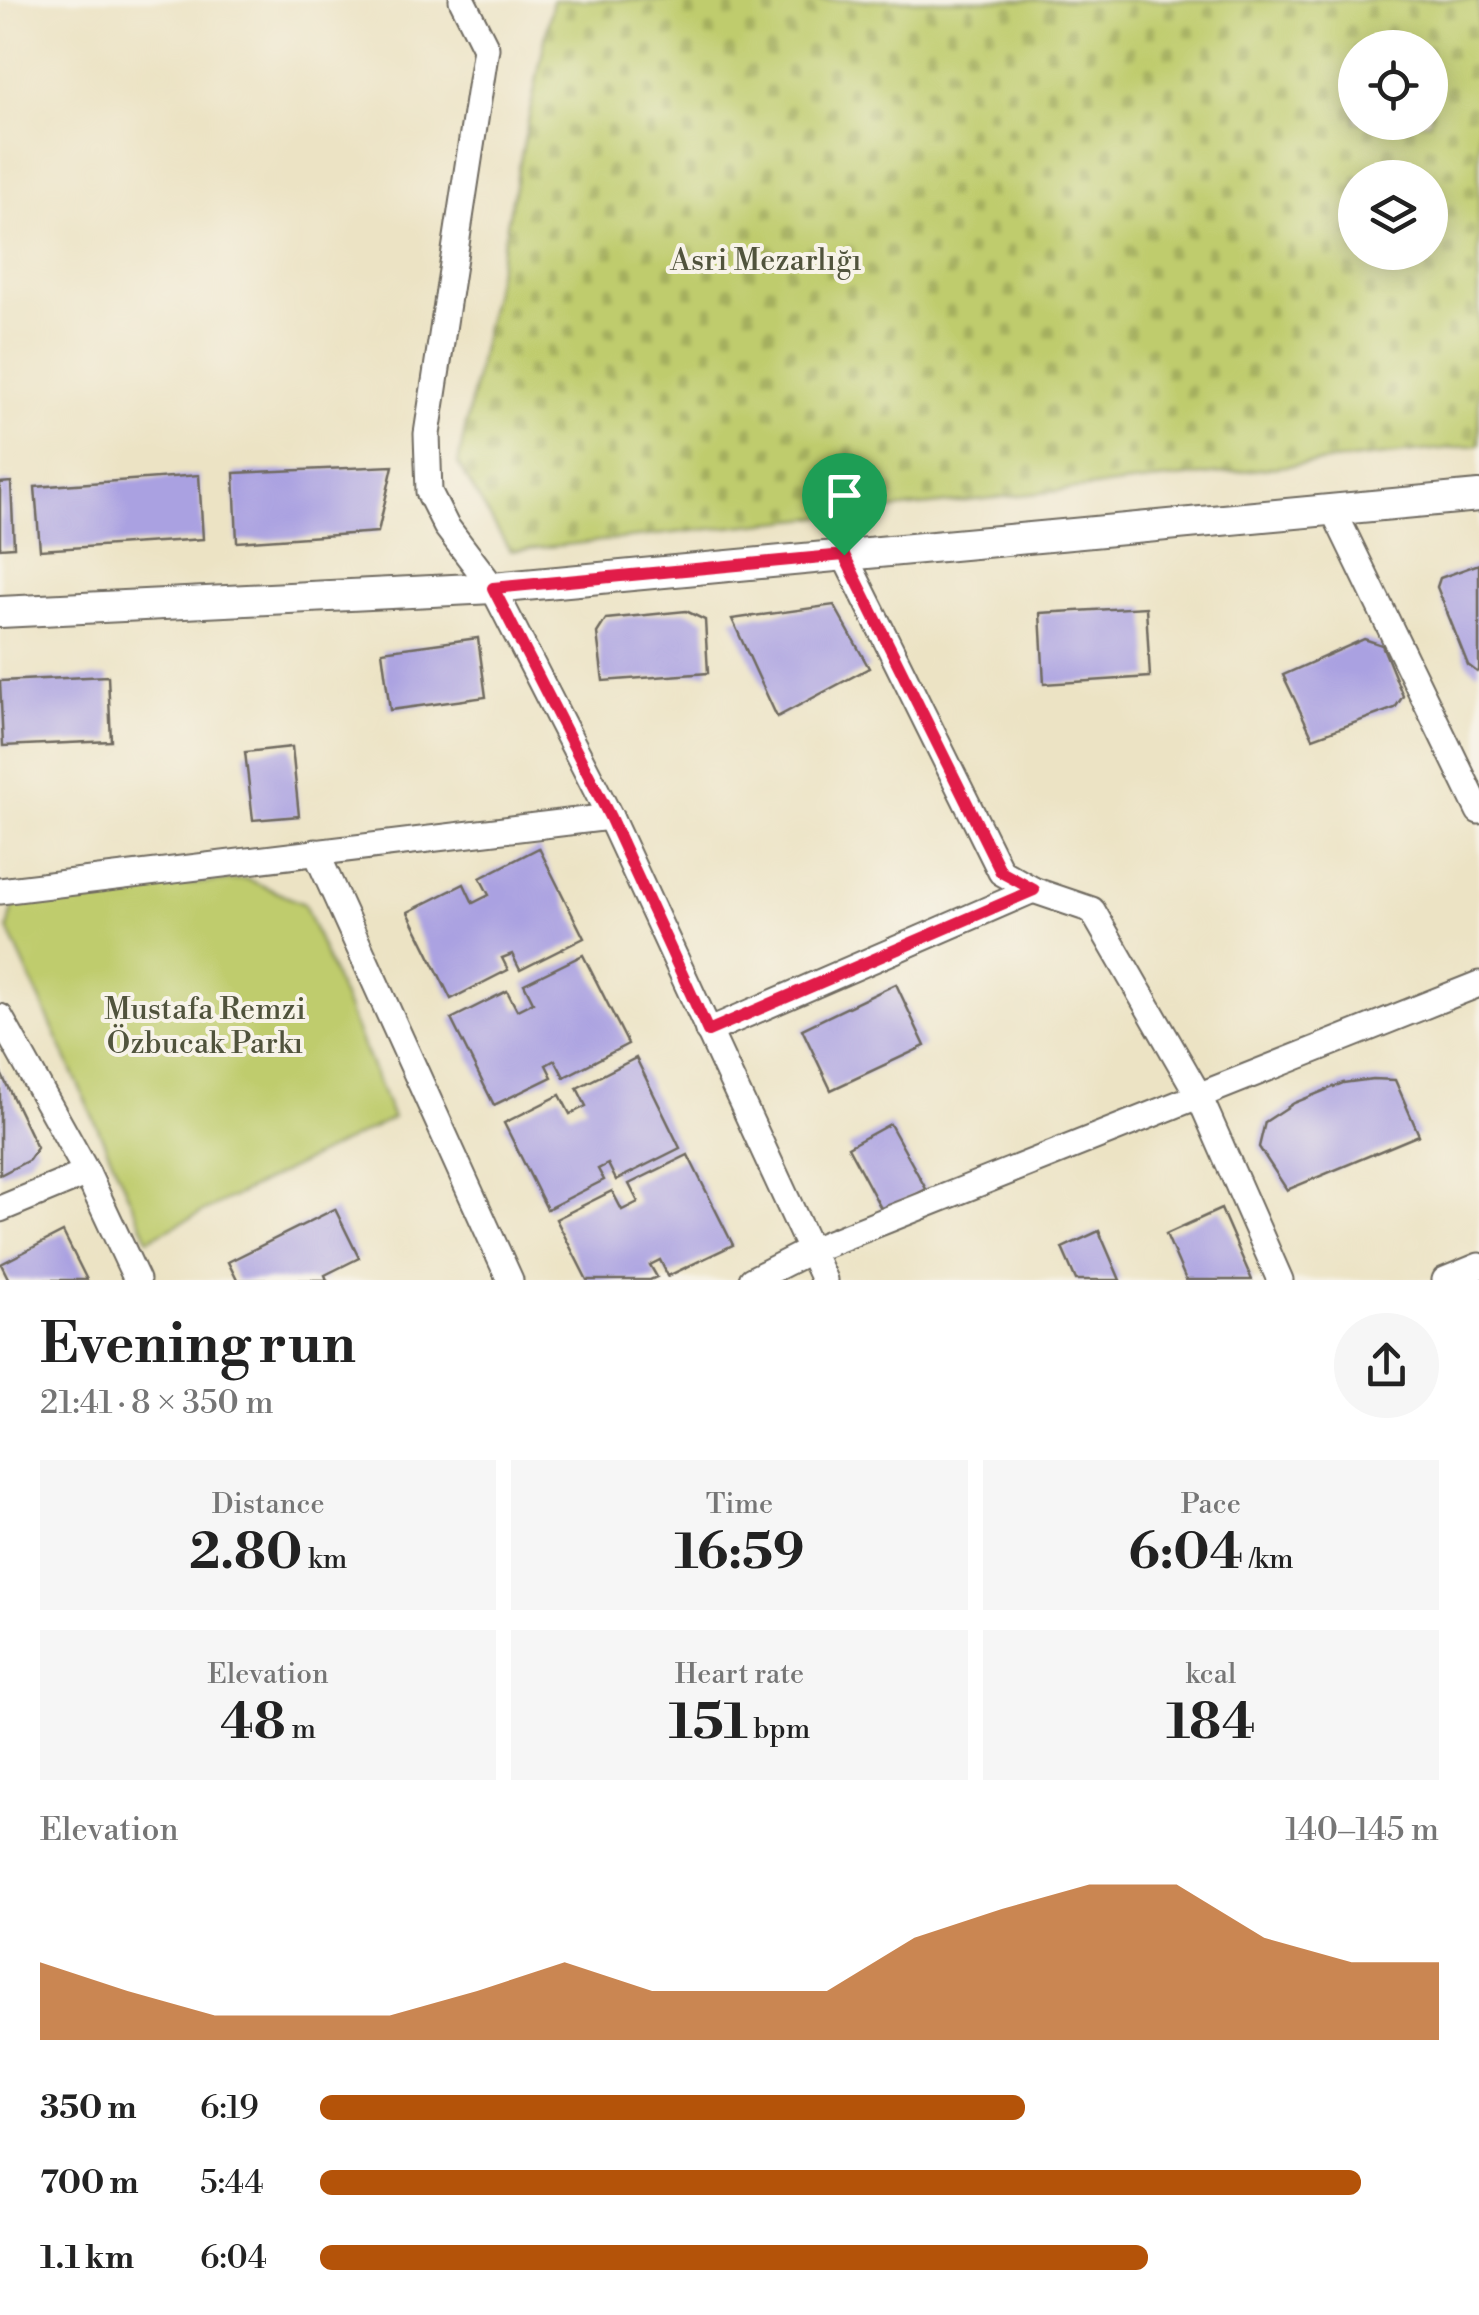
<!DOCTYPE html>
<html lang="en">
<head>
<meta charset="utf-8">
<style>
  :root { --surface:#fff; --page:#f6f6f6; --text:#222; --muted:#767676; --accent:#b45309 }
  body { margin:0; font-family:"Libre Bodoni",serif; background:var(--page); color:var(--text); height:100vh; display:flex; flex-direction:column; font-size:38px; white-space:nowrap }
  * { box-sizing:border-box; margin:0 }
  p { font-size:32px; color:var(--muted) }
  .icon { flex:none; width:55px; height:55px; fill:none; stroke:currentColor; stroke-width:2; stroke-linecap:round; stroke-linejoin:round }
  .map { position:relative; height:1280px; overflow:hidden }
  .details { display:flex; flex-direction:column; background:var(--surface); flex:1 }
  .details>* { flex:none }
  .controls { position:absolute; left:1338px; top:30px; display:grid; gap:20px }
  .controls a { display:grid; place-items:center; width:110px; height:110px; border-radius:50%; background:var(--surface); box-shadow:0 5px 25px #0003; font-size:50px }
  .pin { position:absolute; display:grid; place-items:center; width:85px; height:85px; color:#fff; margin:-102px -42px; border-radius:50% 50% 50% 0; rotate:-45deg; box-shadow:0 0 10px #0007 }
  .pin .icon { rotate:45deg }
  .round { display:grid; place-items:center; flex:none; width:105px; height:105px; border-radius:52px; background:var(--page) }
  .head { display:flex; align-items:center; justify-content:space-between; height:170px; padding:0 40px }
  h1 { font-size:55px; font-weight:700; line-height:75px }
  .stats { display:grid; grid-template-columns:repeat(3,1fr); gap:15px; height:170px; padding:10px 40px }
  .stats div { display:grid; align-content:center; border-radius:0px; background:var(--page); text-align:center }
  .stats b { font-size:50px; font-weight:700 }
  .stats small { font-size:28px; font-weight:400 }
  .stats p { font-size:28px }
  .chart { height:280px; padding:20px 40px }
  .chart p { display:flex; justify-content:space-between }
  .chart svg { width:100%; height:180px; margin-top:10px; fill:var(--accent); opacity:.7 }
  ul { padding:0 40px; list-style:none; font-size:32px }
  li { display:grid; grid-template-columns:160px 120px 1fr; align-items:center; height:75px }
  li i { height:25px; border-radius:12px; background:var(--accent) }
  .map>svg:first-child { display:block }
</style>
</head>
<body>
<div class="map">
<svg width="1479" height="1280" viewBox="0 0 1479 1280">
  <defs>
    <pattern id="cemetery-stones" width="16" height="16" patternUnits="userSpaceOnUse" patternTransform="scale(2.5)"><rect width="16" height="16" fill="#bfcc6d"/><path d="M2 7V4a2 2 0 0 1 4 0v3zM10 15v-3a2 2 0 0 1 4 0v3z" fill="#a4af5f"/></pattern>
  </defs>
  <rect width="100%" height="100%" fill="#f7f3e8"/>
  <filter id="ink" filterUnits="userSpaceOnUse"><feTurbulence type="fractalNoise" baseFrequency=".01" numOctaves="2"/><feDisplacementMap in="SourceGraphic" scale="20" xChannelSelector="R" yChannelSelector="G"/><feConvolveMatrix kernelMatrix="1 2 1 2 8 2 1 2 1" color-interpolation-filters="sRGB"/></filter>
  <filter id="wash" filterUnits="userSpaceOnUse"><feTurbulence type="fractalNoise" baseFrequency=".0048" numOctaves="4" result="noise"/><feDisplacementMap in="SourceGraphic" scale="40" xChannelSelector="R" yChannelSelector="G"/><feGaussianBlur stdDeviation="2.25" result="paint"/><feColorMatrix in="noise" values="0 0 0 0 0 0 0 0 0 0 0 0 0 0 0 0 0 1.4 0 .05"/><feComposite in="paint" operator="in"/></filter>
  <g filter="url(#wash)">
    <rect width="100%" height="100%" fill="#ece3c4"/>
    <path fill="url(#cemetery-stones)" stroke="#757c4c" stroke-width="2.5" fill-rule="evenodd" d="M553 0H1479V445L510 551 458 464ZM1355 48H1430V122H1355ZM1355 178H1430V252H1355Z"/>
    <polygon fill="#bfcc6d" stroke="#757c4c" stroke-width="2.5" points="247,879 304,904 393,1118 148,1239 8,929 15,899"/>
    <g id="blocks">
      <g fill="#aaa1e1">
        <polygon points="393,466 378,532 237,542 234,473"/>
        <polygon points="199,475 203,539 40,550 35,487"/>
        <polygon points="11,482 14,547 0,548 0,483"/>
        <polygon points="1479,564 1479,671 1477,672 1468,665 1437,587 1440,578"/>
        <polygon points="834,605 869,668 777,717 732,619"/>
        <polygon points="1146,607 1150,677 1044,684 1040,613"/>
        <polygon points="686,611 705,620 708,673 603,681 597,633 606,619"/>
        <polygon points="478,638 486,697 390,710 382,651"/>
        <polygon points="1364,639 1382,645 1403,696 1395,708 1313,738 1283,675"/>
        <polygon points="108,676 111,741 3,746 0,681"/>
        <polygon points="292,747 299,816 253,820 245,752"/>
        <polygon points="539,848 584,938 520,970 512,954 502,958 508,970 451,999 408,912 464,884 473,903 489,895 480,878"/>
        <polygon points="583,955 628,1044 564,1077 555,1060 546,1065 552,1077 494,1105 451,1019 507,991 517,1010 533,1002 524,984"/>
        <polygon points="896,984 925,1046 831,1090 802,1029"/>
        <polygon points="636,1058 680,1148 616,1180 608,1164 598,1169 604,1180 547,1209 504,1123 560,1095 570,1114 586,1106 577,1088"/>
        <polygon points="0,1071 37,1148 29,1160 0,1175"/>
        <polygon points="1373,1079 1395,1080 1419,1135 1287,1190 1259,1147 1265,1122 1294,1103 1343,1083"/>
        <polygon points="890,1124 926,1189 883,1212 848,1147"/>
        <polygon points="688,1155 733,1245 668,1276 660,1260 650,1265 657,1277 650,1280 587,1280 556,1219 612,1191 622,1210 638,1202 629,1184"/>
        <polygon points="335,1209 359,1258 325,1275 327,1280 237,1280 228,1262"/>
        <polygon points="1221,1209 1252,1280 1186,1280 1166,1234"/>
        <polygon points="1099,1231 1120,1280 1076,1280 1062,1248"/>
        <polygon points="63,1232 87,1280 9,1280 1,1264"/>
      </g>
    </g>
  </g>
  <g filter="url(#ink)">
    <use href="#blocks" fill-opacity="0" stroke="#6f6b61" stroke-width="2.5"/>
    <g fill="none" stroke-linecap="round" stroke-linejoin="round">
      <defs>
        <g id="minor">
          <polyline points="462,0 486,48 427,434 429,492 446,526 493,588 610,817 824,1280"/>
          <polyline points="1333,510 1479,811"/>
          <polyline points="844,555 1001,872 1033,890 1092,910 1199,1096 1280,1280"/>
          <polyline points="316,852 510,1280"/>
          <polyline points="0,891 610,817"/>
          <polyline points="0,1017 87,1173 137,1280"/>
          <polyline points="708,1031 1033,890"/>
          <polyline points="0,1209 87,1173"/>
          <polyline points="752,1280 809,1251 1479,984"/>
          <polyline points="1445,1280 1479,1266"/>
        </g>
        <polyline id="tertiary" points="0,612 493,588 1479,496"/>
      </defs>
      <use href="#minor" stroke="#6f6b61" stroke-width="29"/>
      <use href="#tertiary" stroke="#6f6b61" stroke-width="34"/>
      <use href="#minor" stroke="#fff" stroke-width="25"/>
      <use href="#tertiary" stroke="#fff" stroke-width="30"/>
    </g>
  </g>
  <g fill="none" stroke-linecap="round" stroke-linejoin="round" filter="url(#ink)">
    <defs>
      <polygon id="route" points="844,555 1001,872 1034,890 708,1031 610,817 493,588"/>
    </defs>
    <use href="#route" stroke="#fff" stroke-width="20"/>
    <use href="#route" stroke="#e11d48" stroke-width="12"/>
  </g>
  <g text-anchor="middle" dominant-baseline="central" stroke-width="8" stroke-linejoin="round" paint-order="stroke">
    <g font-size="30" fill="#50533c" stroke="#f7f3e8">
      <text x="766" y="261">Asri Mezarlığı</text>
      <text x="205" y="1010">Mustafa Remzi<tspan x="205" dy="34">Özbucak Parkı</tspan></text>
    </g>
  </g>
</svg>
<div class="controls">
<a><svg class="icon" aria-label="locate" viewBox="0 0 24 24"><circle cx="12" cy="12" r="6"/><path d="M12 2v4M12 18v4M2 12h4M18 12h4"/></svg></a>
<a><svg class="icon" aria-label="layers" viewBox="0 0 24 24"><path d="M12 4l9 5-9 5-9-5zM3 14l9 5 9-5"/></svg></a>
</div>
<div class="pin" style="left:844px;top:555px;background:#1e9e55"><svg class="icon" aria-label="arrive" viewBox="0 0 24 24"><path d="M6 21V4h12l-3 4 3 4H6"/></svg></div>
</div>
<section class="details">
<div class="head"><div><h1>Evening run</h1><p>21:41 · 8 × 350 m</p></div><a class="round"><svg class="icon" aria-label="share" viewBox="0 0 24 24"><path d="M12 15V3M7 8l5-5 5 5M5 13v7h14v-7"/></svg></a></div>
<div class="stats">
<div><p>Distance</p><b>2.80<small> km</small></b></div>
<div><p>Time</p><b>16:59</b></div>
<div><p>Pace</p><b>6:04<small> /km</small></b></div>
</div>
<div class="stats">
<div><p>Elevation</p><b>48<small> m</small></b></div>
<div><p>Heart rate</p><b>151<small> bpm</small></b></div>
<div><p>kcal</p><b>184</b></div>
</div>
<div class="chart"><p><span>Elevation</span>140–145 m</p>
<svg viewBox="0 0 160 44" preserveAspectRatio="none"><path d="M0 44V25L10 32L20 38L30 38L40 38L50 32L60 25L70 32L80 32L90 32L100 19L110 12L120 6L130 6L140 19L150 25L160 25V44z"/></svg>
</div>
<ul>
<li><b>350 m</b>6:19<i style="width:63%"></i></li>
<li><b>700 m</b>5:44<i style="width:93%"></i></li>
<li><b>1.1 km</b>6:04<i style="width:74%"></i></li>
</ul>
</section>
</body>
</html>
